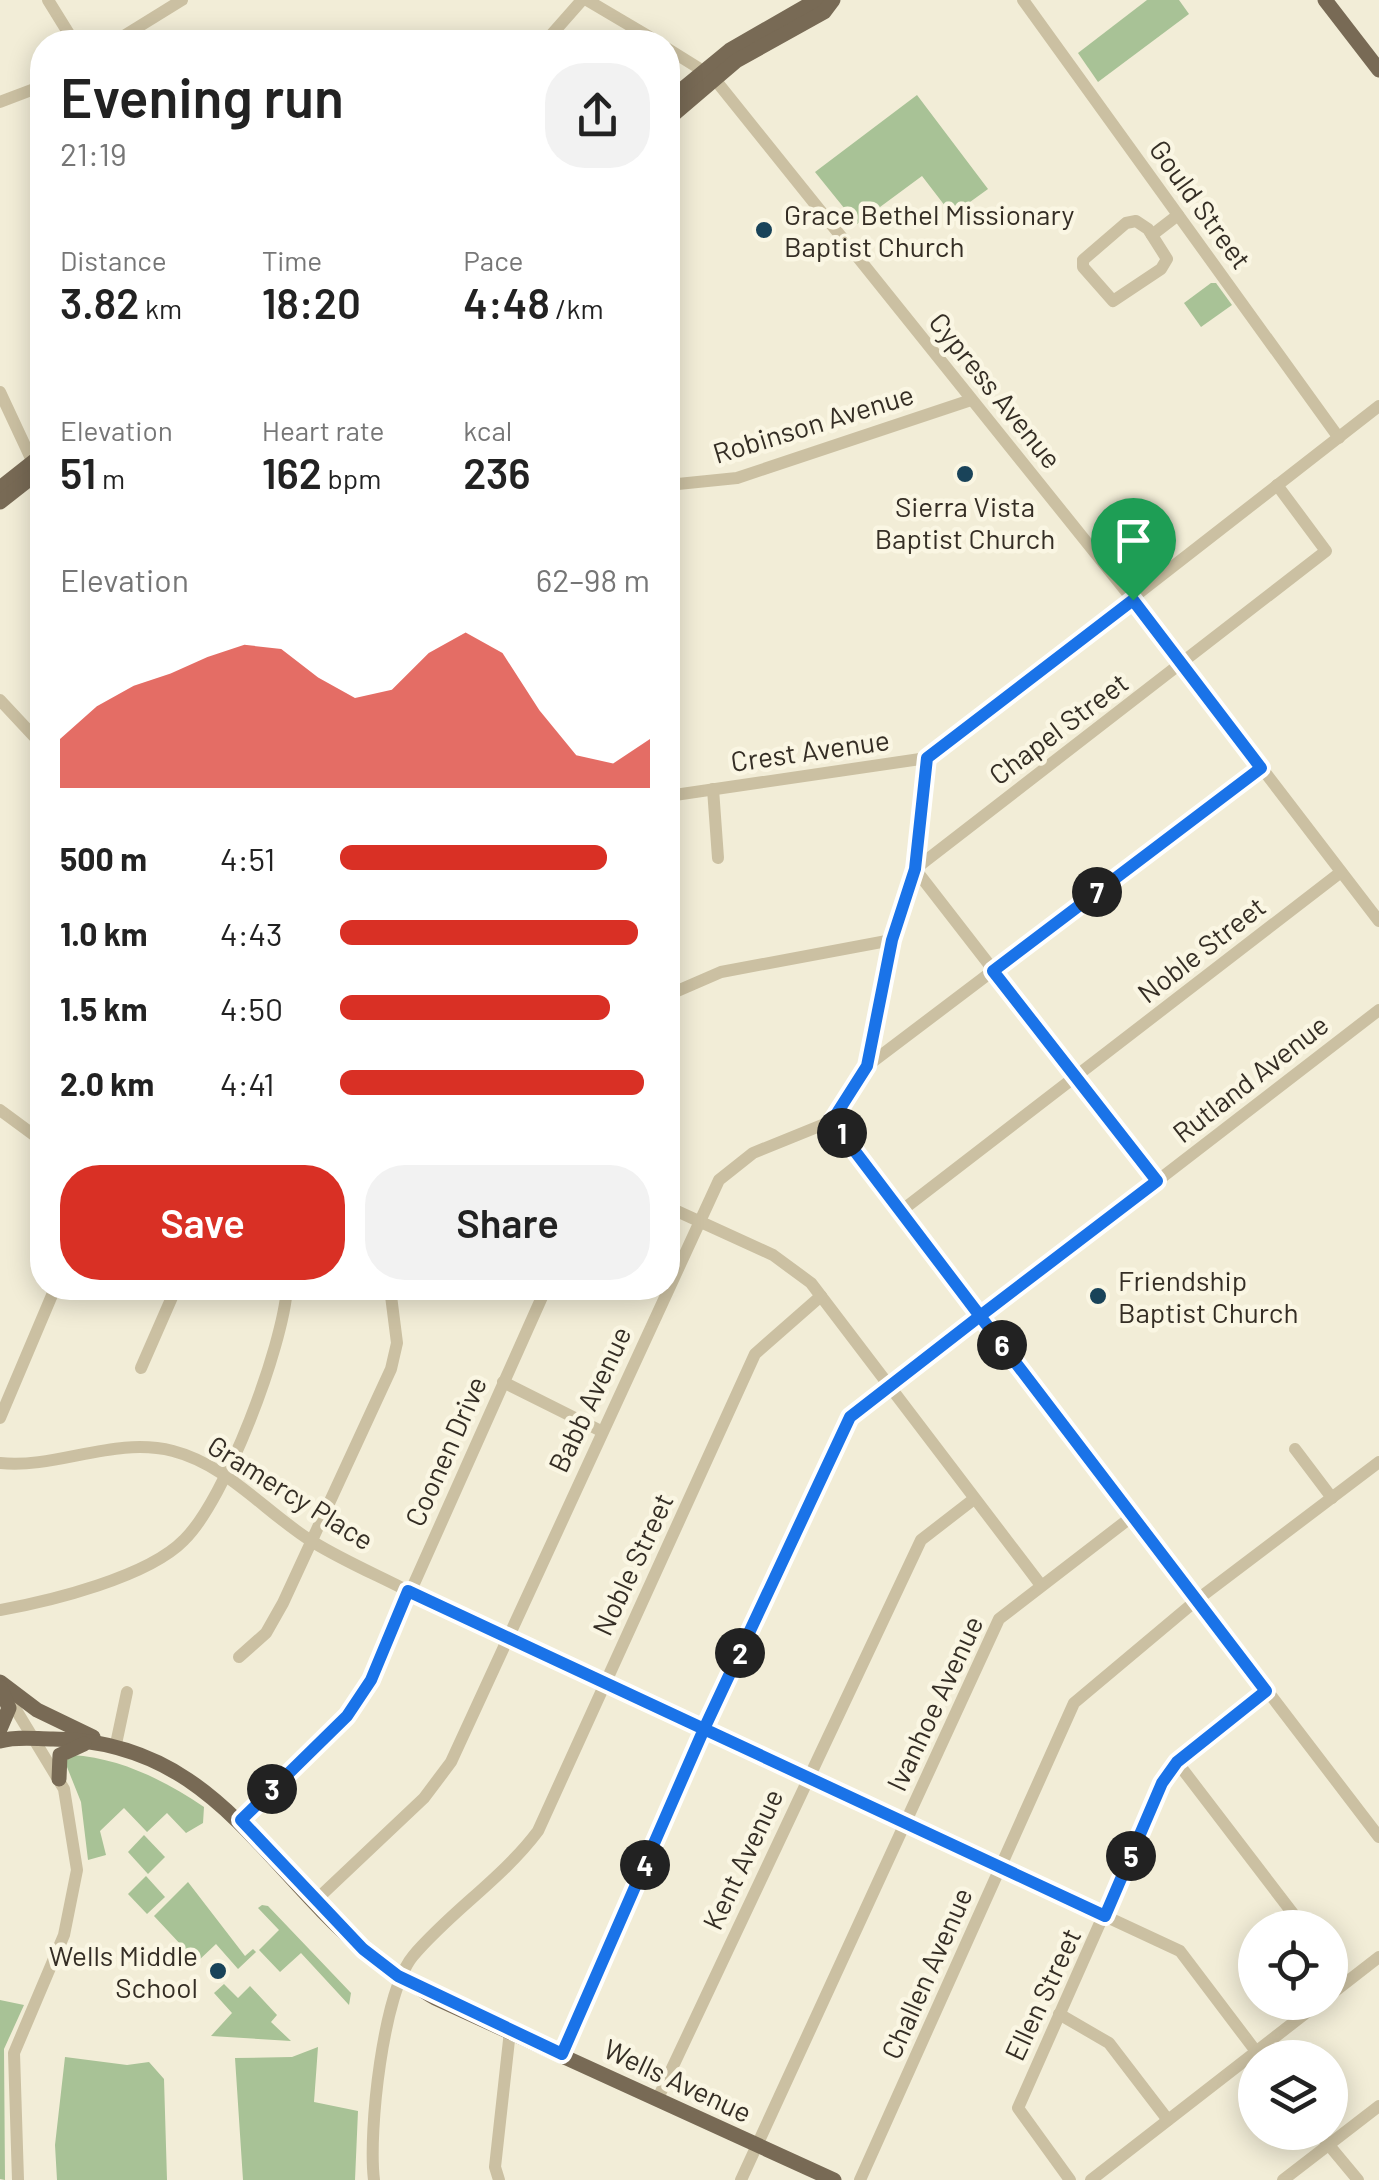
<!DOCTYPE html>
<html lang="en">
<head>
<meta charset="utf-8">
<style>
  :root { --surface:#fff; --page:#f2f2f2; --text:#222; --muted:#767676; --accent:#d93025 }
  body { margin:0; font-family:Barlow,sans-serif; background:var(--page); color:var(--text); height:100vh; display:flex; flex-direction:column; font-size:38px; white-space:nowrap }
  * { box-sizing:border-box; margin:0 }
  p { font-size:32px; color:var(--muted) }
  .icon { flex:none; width:55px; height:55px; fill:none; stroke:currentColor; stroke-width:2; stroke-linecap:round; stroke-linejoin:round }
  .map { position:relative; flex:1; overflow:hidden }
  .drawer { position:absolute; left:30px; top:30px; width:650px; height:1270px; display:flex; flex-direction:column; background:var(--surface); border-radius:40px; box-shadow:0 5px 25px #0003 }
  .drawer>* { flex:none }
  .fabs { position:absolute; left:1238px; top:1910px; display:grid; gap:20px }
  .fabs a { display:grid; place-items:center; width:110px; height:110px; border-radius:50%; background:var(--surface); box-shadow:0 5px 25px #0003; font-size:50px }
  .pin { position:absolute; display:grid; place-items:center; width:85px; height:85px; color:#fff; margin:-102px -42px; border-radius:50% 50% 50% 0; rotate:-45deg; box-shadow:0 0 10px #0007 }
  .pin .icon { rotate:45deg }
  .km { position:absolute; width:50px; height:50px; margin:-25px; border-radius:50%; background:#222; color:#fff; font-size:28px; line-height:50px; text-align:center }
  .round { display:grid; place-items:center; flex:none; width:105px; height:105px; border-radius:40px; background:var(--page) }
  .overview { display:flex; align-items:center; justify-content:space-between; height:170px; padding:0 30px }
  h1 { font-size:55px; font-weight:600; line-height:75px }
  .figures { display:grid; grid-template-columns:repeat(3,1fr); gap:15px; height:170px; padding:10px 30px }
  .figures div { display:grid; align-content:center }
  .figures b { font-size:42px; font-weight:600 }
  .figures small { font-size:28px; font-weight:400 }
  .figures p { font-size:28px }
  .chart { height:280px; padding:20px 30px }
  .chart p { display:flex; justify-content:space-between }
  .chart svg { width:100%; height:180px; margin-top:10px; fill:var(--accent); opacity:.7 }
  .action { display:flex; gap:20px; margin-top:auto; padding:20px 30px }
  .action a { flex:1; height:115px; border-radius:40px; background:var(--accent); color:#fff; font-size:40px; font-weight:600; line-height:115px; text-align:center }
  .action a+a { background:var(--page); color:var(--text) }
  ul { padding:0 30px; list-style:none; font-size:32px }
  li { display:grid; grid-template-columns:160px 120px 1fr; align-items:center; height:75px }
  li i { height:25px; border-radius:12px; background:var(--accent) }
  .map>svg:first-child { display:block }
</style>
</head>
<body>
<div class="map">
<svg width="1379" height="2180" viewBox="0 0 1379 2180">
  <rect width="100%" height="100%" fill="#f2edd7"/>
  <g fill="#a8c296">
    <polygon points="1147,0 1179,0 1189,14 1098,82 1078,53"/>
    <polygon points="917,95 988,189 952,215 922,176 857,224 815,172"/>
    <polygon points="1211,283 1216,283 1232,305 1201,327 1184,303"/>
    <path d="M72 1755C120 1758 164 1780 204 1807L203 1823 186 1833 167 1813 147 1832 124 1808 100 1831 106 1855 88 1860 81 1802 65 1762Z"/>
    <polygon points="144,1835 165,1857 148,1874 128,1852"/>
    <polygon points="146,1876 165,1897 147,1914 128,1894"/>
    <polygon points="188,1882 245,1956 253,1949 256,1952 238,1969 216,1944 197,1962 154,1916"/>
    <polygon points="262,1905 268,1906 351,1993 349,2005 301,1953 280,1972 259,1950 279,1930 258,1908"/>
    <polygon points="224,1984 238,1998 250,1986 277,2015 271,2022 291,2041 211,2036 232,2013 214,1993"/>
    <polygon points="0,2000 24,2005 4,2049 5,2180 0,2179"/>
    <polygon points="318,2047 314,2102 358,2111 355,2180 243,2180 235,2058 292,2057"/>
    <polygon points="65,2057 127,2065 149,2062 164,2079 167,2180 57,2180 55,2145"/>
  </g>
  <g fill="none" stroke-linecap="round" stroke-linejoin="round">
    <g stroke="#cbc0a2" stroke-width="12">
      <polyline points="48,0 74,42"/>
      <polyline points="587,0 658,42"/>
      <polyline points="1023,0 1339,438"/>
      <polyline points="114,42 182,0"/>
      <polyline points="545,42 582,0"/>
      <polyline points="668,49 713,77 1133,600 1379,921"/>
      <polyline points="0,102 42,86"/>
      <polygon points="1136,221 1148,229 1167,259 1161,269 1113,301 1083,267 1083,260 1126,223"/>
      <polyline points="1152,235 1178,215"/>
      <polyline points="0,392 42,482"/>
      <polyline points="668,485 737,478 971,400"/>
      <polyline points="0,700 42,745"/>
      <polyline points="713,789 718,858"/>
      <polyline points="668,796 927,758 1379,406"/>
      <polyline points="915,869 1326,551 1277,485"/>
      <polyline points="915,869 1157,1181"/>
      <polyline points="668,995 721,972 892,940"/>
      <polyline points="867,1066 1261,768"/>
      <polyline points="0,1110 42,1141"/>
      <polyline points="832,1121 1379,1837"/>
      <polyline points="668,1207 773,1255 811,1283 1040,1584"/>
      <polyline points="901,1211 1341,872"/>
      <polyline points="141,1368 176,1288"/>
      <polyline points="503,1382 601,1431"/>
      <polyline points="0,1418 55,1288"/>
      <polyline points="1295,1449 1332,1498"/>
      <path d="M0 1463C58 1469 114 1436 173 1451 228 1465 267 1514 313 1542 344 1561 377 1575 408 1591L1180 1951 1261 2058"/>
      <path d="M0 1610C51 1601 148 1577 184 1540 226 1499 283 1346 287 1288"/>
      <polyline points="239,1657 266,1633 283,1603 391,1369 397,1343 390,1288"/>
      <polyline points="7,1695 64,1789 77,1870 64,1935 14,2053 18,2180"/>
      <polyline points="116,1744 127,1692"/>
      <polyline points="1177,1762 1304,1928"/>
      <polyline points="241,1820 347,1717 371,1680 546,1288"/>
      <polyline points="315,1901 424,1798 451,1762 719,1180 753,1153 832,1121 867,1066 892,940 915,869 927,758"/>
      <polyline points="1330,1961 1346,1982"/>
      <polyline points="1330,1995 1379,1957"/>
      <polyline points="1059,2014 1109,2043 1168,2120"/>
      <polyline points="562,2054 705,1729 851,1417 1379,1010"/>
      <polyline points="658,2098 921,1540 974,1499"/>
      <polyline points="1318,2132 1358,2180"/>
      <path d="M374 2180C368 2132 383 1992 413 1956 451 1911 502 1879 538 1831L755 1354 821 1296"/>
      <polyline points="499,2180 495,2167 510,2031"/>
      <polyline points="741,2180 999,1619 1134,1515"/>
      <polyline points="860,2180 1074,1703 1198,1599 1379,1462"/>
      <polyline points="1070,2180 1018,2108 1162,1783 1177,1762 1267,1691"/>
      <polyline points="1091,2180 1320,2002"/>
      <polyline points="1283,2180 1379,2106"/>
    </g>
    <g stroke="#786a55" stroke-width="15">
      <polyline points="1325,0 1379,70"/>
      <polyline points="668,101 730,50 817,0"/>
      <polyline points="668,119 736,61 824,12 833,0"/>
      <polyline points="0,488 42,455"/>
      <polyline points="0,502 42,469"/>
      <polyline points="0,1682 37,1710 93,1737"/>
      <polyline points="0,1687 9,1708 0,1729"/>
      <path d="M0 1741C18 1736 35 1739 53 1739 211 1741 259 1862 365 1951 387 1969 411 1983 435 1998L834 2180"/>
      <polyline points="59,1779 60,1755 84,1744"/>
    </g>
  </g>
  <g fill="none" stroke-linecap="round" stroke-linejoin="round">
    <defs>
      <polyline id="route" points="1133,600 927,758 915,869 892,940 867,1066 832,1121 980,1316 850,1417 704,1729 408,1591 371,1680 347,1716 241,1820 363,1949 398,1976 562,2054 704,1729 1105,1916 1162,1783 1177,1762 1266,1691 980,1316 1157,1181 993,971 1261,768 1133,600"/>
    </defs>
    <use href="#route" stroke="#fff" stroke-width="20"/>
    <use href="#route" stroke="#1a73e8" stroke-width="12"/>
  </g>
  <g fill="#194359" stroke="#faf6e3" stroke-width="4">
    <circle cx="764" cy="230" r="10"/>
    <circle cx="965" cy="474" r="10"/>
    <circle cx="1098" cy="1296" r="10"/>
    <circle cx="218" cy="1971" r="10"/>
  </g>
  <g text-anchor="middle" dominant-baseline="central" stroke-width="9" stroke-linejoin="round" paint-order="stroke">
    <g font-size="28" fill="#352e25" stroke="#faf6e3">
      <text transform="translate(1201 204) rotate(54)">Gould Street</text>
      <text transform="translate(996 390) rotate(51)">Cypress Avenue</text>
      <text transform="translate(813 423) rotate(-17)">Robinson Avenue</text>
      <text transform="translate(1058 728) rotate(-37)">Chapel Street</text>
      <text transform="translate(810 750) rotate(-8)">Crest Avenue</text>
      <text transform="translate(1201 949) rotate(-38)">Noble Street</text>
      <text transform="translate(1250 1078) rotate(-38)">Rutland Avenue</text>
      <text transform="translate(589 1399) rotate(-65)">Babb Avenue</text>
      <text transform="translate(445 1451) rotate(-66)">Coonen Drive</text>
      <text transform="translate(291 1492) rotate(32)">Gramercy Place</text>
      <text transform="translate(632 1564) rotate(-65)">Noble Street</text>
      <text transform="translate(934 1703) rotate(-65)">Ivanhoe Avenue</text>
      <text transform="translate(742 1859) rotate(-65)">Kent Avenue</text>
      <text transform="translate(926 1973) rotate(-66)">Challen Avenue</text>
      <text transform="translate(1042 1994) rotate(-65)">Ellen Street</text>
      <text transform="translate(678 2080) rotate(25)">Wells Avenue</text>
    </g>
    <g font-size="28" fill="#352e25" stroke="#faf6e3" text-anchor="start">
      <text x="784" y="214">Grace Bethel Missionary<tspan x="784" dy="32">Baptist Church</tspan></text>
      <text x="965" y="506" text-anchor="middle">Sierra Vista<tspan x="965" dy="32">Baptist Church</tspan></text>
      <text x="1118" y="1280">Friendship<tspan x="1118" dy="32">Baptist Church</tspan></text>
      <text x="198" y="1955" text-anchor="end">Wells Middle<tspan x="198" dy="32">School</tspan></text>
    </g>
  </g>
</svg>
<div class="fabs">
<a><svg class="icon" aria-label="locate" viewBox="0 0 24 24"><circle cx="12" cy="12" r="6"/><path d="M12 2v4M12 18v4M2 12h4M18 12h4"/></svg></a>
<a><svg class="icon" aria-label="layers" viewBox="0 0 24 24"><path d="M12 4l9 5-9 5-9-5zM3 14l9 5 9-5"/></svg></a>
</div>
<div class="pin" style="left:1133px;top:600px;background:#1e9e55"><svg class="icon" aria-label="arrive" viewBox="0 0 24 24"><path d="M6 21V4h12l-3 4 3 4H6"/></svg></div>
<b class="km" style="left:842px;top:1133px">1</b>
<b class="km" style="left:740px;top:1653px">2</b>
<b class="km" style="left:272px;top:1789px">3</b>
<b class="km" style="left:645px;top:1865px">4</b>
<b class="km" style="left:1131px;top:1856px">5</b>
<b class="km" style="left:1002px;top:1345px">6</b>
<b class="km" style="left:1097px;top:892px">7</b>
<section class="drawer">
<div class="overview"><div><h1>Evening run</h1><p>21:19</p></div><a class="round"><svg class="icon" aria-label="share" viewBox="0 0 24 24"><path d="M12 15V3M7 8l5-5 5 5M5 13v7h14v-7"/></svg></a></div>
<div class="figures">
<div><p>Distance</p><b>3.82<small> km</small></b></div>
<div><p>Time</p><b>18:20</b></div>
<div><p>Pace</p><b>4:48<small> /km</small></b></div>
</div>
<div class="figures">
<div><p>Elevation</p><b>51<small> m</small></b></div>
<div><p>Heart rate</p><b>162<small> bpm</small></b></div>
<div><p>kcal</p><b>236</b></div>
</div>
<div class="chart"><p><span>Elevation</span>62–98 m</p>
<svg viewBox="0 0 160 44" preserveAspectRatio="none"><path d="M0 44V32L10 24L20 19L30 16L40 12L50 9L60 10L70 17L80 22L90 20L100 11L110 6L120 11L130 25L140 36L150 38L160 32V44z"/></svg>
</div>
<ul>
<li><b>500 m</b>4:51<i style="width:86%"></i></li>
<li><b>1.0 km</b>4:43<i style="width:96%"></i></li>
<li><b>1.5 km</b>4:50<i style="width:87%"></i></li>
<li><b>2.0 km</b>4:41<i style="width:98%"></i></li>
</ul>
<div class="action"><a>Save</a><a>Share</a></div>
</section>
</div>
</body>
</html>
